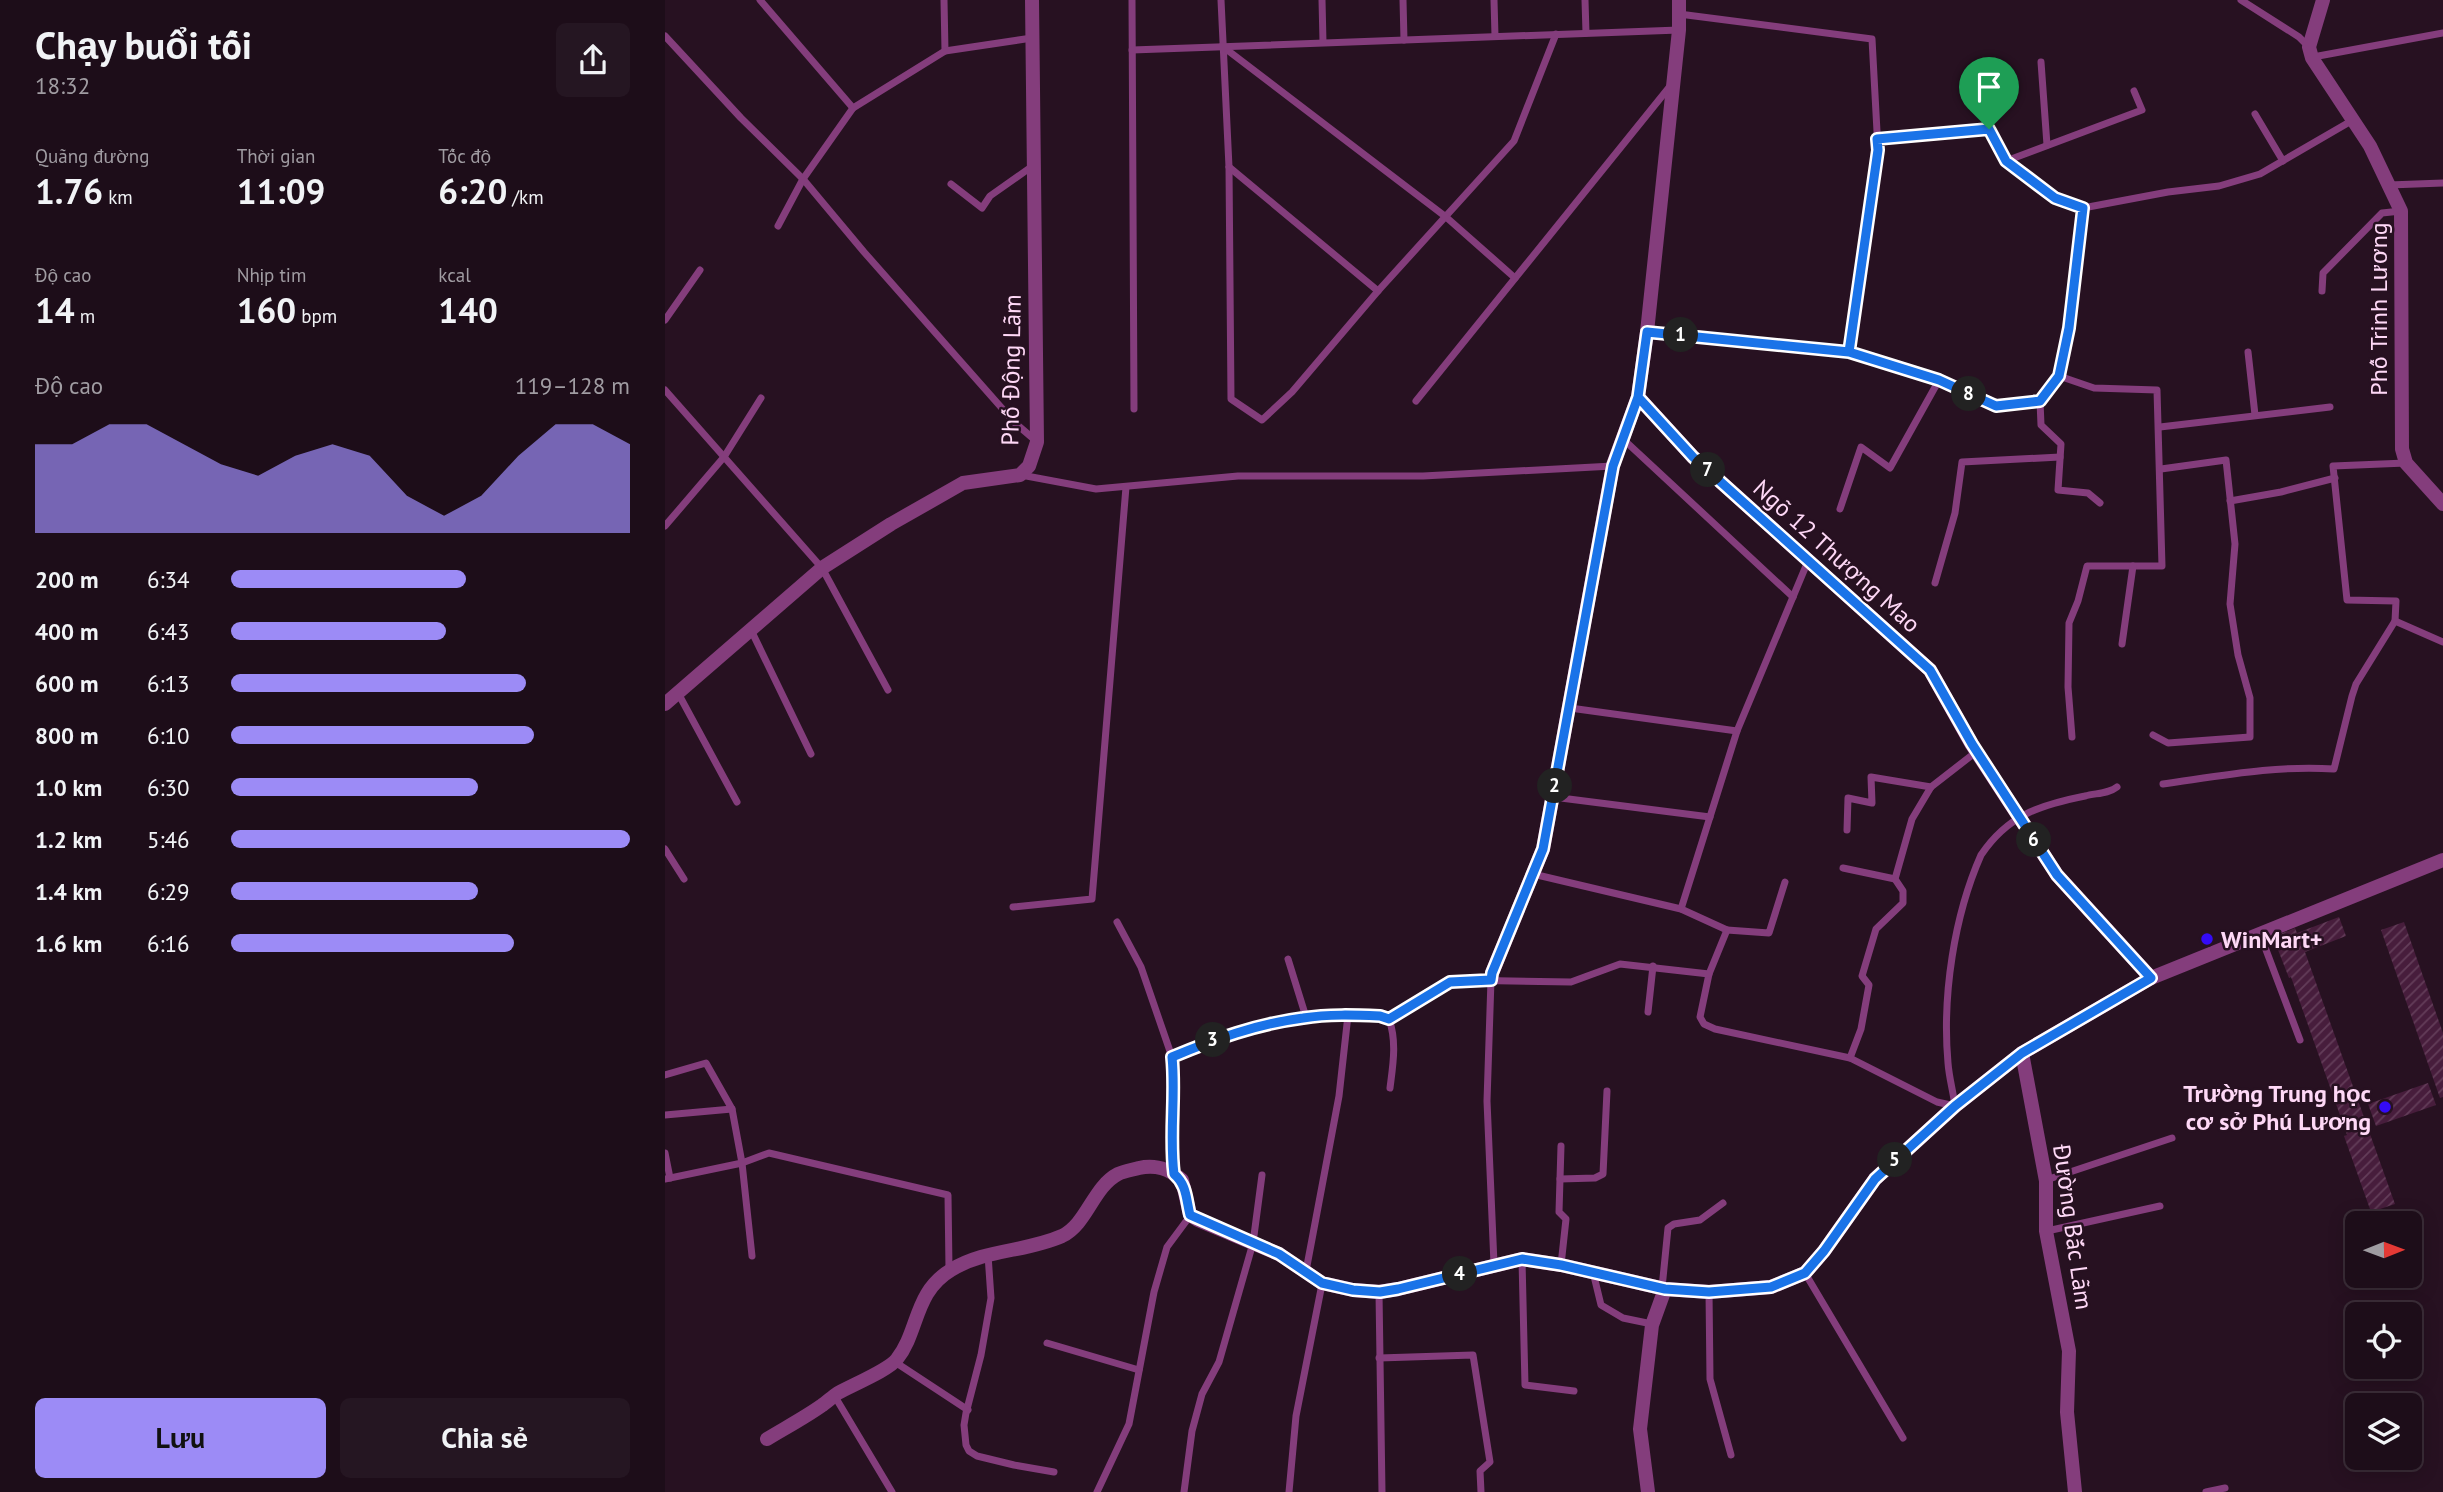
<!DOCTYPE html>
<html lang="vi">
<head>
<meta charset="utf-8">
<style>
  :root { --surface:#1d0d19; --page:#251622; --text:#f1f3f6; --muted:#a09ca2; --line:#3b2d38; --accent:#9c8bf6 }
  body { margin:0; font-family:"PT Sans",sans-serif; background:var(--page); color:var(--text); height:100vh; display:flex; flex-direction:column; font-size:26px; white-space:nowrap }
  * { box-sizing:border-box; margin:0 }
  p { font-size:23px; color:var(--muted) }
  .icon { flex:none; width:38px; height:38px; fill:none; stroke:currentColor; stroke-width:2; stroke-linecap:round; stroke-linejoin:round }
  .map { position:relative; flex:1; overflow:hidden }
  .sheet { display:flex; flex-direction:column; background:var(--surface); width:665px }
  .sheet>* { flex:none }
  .needle { width:46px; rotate:89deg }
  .fabs { position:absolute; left:1680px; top:1211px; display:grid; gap:14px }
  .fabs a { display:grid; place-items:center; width:77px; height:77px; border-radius:10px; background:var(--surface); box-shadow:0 4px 18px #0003,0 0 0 2px var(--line); font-size:35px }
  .pin { position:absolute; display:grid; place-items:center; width:60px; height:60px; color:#fff; margin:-72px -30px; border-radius:50% 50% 50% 0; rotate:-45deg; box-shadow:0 0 7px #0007 }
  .pin .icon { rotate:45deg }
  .km { position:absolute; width:35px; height:35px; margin:-18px; border-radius:50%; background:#222; color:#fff; font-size:19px; line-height:35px; text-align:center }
  .round { display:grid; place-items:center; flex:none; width:74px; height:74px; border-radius:10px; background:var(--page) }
  .headline { display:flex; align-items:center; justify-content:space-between; height:119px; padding:0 35px }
  h1 { font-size:38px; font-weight:700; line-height:52px }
  .figures { display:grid; grid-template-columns:repeat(3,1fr); gap:10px; height:119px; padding:7px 35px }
  .figures div { display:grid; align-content:center }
  .figures b { font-size:35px; font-weight:700 }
  .figures small { font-size:19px; font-weight:400 }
  .figures p { font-size:19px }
  .chart { height:196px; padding:14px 35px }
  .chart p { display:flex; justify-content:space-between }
  .chart svg { width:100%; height:126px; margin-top:7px; fill:var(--accent); opacity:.7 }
  .primary-button { display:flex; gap:14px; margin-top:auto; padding:14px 35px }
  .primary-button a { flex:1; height:80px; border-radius:10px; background:var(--accent); color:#111; font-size:28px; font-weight:700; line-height:80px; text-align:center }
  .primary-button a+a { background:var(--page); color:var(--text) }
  ul { padding:0 35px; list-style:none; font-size:23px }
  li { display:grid; grid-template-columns:112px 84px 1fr; align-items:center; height:52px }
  li i { height:18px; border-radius:9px; background:var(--accent) }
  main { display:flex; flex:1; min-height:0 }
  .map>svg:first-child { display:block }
</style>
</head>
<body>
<main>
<section class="sheet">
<div class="headline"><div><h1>Chạy buổi tối</h1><p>18:32</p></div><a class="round"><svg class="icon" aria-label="share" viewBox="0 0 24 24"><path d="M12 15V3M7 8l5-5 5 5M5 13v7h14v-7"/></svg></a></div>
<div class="figures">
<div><p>Quãng đường</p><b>1.76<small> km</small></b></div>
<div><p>Thời gian</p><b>11:09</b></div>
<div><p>Tốc độ</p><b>6:20<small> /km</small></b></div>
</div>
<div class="figures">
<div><p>Độ cao</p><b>14<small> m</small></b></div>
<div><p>Nhịp tim</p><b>160<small> bpm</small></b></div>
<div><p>kcal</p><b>140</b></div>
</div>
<div class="chart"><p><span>Độ cao</span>119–128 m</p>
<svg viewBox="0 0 160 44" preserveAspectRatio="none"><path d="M0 44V13L10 13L20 6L30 6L40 13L50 20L60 24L70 17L80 13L90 17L100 31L110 38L120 31L130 17L140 6L150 6L160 13V44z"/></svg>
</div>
<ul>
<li><b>200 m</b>6:34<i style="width:59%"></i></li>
<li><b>400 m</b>6:43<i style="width:54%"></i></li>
<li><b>600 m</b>6:13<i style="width:74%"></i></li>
<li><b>800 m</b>6:10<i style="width:76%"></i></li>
<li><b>1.0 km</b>6:30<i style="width:62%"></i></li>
<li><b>1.2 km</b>5:46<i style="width:100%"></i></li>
<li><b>1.4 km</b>6:29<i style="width:62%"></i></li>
<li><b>1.6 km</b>6:16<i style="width:71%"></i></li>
</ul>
<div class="primary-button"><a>Lưu</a><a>Chia sẻ</a></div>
</section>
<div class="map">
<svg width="1778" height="1492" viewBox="0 0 1778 1492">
  <defs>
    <pattern id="building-hatch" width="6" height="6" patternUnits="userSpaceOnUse" patternTransform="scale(1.75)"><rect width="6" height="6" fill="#471d3c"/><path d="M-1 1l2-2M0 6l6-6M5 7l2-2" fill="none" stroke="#633d59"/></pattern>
  </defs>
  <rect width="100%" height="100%" fill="#271121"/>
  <g fill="url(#building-hatch)">
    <polygon points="1674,917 1681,936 1640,952 1730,1204 1706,1212 1679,1136 1682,1135 1626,977 1624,978 1608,937 1630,928 1632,933"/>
    <polygon points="1739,922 1778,1033 1778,1097 1775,1098 1716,930"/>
    <polygon points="1763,1083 1771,1105 1711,1126 1703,1104"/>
  </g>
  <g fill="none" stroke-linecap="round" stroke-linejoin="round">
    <g stroke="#843d7c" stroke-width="7">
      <polyline points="95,0 188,108"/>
      <polyline points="279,0 280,51"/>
      <polyline points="467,0 469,409"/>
      <polyline points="556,0 564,167 566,399 597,420 627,392 713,291 849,141 891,34"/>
      <polyline points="657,0 658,42"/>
      <polyline points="738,0 739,40"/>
      <polyline points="829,0 830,36"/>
      <polyline points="920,0 921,33"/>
      <polyline points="1576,0 1634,37 1643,46"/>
      <polyline points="1014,14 1207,39 1213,150 1184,352"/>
      <polyline points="0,36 76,118 138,179 199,252 350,423 370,440"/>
      <polyline points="557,46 781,217 850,278"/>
      <polyline points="467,50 1014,30"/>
      <polyline points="1648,57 1778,33"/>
      <polyline points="1376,62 1382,145"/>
      <polyline points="1590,114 1618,161"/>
      <polyline points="1212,139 1324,129 1341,161 1477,110 1469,91"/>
      <polyline points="1341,161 1390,198 1418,208 1503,192 1554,186 1595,174 1688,120"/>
      <polyline points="564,167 713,291"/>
      <polyline points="286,184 317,208 325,196 369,165"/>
      <polyline points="1724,185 1778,183"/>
      <polyline points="113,226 138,179 188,108 280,51 367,38"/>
      <polyline points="1657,291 1658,273 1717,213 1736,211"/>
      <polyline points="0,320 35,270"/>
      <polyline points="982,332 1184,352 1274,380 1331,406 1375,401 1394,376 1404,328 1418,208"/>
      <polyline points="1583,352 1590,415"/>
      <polyline points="1394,376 1429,388 1492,390 1497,566 1422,566 1413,601 1404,623 1403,687 1407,737"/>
      <polyline points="0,390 157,568 223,690"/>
      <polyline points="751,401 1006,85"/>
      <polyline points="1375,401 1376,425 1396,444 1393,490 1423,493 1435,503"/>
      <polyline points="1495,427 1665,407"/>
      <polyline points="958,439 1128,597"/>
      <polyline points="356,475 431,489 573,476 758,476 948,466"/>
      <polyline points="1565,501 1616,492 1670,478"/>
      <polyline points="1175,509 1196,447 1225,468 1274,380"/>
      <polyline points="0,526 59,457 96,398"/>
      <polyline points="1270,583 1290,513 1297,462 1395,457"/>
      <polyline points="1730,621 1778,642"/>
      <polyline points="86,630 146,754"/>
      <polyline points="1457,644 1468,566"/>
      <polyline points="13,693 72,802"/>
      <polyline points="905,708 1072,731"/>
      <polyline points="1488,735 1503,743 1585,737 1585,698 1573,655 1565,604 1570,544 1561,460 1496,469"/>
      <path d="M1498 784C1555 776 1611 765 1669 769L1687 696 1691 684 1730 621 1731 601 1682 600 1668 466 1741 463"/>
      <polyline points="888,797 1045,817"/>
      <polyline points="1182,830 1183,798 1207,803 1206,777 1266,787"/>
      <polyline points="0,849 19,879"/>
      <polyline points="1178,868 1230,879"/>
      <polyline points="868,874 1016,909 1062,930"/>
      <path d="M1120 882 1104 933 1062 930 1044 974 1035 1017 1039 1024 1050 1029 1185 1058 1272 1102 1290 1106C1288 1091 1284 1077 1283 1063 1277 996 1289 916 1316 855 1343 815 1375 805 1420 796 1431 793 1443 794 1452 787"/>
      <polyline points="348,907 427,899 461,487"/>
      <polyline points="1016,909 1072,731 1143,561"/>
      <polyline points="452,922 476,967 507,1057 509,1077 506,1151 509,1173"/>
      <polyline points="1595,934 1635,1040"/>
      <polyline points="623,959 641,1017"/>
      <polyline points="826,980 822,1101 829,1264"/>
      <polyline points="983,1012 988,966"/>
      <polyline points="724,1019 790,980 906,982 955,964 1044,974"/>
      <path d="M507 1057C583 1026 633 1014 715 1016L724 1019C732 1042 728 1064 725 1088"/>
      <polyline points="1185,1058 1196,1029 1204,985 1197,976 1211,929 1238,903 1238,891 1230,879 1247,819 1266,787 1311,752"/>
      <polyline points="0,1075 41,1063 67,1109 77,1163 87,1256"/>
      <polyline points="0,1115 67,1109"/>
      <polyline points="0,1153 5,1178"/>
      <polyline points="0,1179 77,1163 104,1153 283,1195 284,1269"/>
      <polyline points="895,1179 930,1178 938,1174 942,1091"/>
      <polyline points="1381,1180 1507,1138"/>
      <polyline points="1382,1231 1495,1206"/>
      <polyline points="323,1255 326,1298 316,1355 301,1413 299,1425 301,1445 304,1451 312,1456 349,1465 389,1472"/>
      <polyline points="857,1260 860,1385 909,1391"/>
      <polyline points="896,1265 901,1219 894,1212 896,1146"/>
      <polyline points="641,1271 674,1096 683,1015"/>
      <polyline points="928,1272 936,1305 958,1318 987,1324"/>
      <polyline points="1140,1273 1238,1438"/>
      <polyline points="997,1288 1003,1228 1009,1224 1035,1220 1058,1203"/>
      <polyline points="1044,1292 1045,1379 1066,1455"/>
      <polyline points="714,1293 717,1492"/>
      <polyline points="382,1343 474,1370"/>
      <polyline points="714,1358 808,1355 825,1462 815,1471 816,1492"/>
      <polyline points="230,1362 303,1410"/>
      <polyline points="169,1395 227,1492"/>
      <polyline points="432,1492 464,1424 489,1292 502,1247 525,1216"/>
      <polyline points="519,1492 527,1431 537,1394 554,1362 588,1243 597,1175"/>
      <polyline points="624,1492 631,1416 657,1284"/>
      <polyline points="1541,1492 1560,1488"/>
    </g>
    <g stroke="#843d7c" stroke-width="14">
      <polyline points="1014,0 1014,30 982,332 973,397 1028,457 1265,670 1307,745 1392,875 1486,978"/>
      <polyline points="1658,0 1644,47 1647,58 1705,146 1736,211 1737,449 1741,463 1778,504"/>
      <polyline points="0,704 157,568 226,524 298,483 355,475 364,466 372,442 367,0"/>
      <polyline points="826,980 827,973 878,849 948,465 973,397"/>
      <polyline points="1357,1053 1381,1181 1381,1231 1404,1351 1402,1412 1410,1492"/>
      <path d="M102 1439C120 1428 139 1418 156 1406 162 1402 167 1397 173 1393 187 1385 224 1370 232 1359 254 1331 249 1292 286 1270 320 1249 361 1252 397 1236 422 1224 428 1187 453 1174 459 1171 467 1170 474 1168 491 1164 504 1169 517 1180L525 1215 533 1220 614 1254 657 1283 688 1290 714 1292 733 1289 857 1259 896 1265 1000 1289 1044 1292 1106 1287 1140 1273 1159 1251 1210 1179 1290 1106 1357 1053 1486 978 1778 860"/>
      <polyline points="983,1492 975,1429 987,1325 1000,1289"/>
    </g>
  </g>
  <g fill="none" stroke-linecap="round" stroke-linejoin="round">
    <defs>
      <path id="route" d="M1324 129 1212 139 1213 150 1184 352 982 332 973 397 948 466 878 849 827 973 826 980 785 982 724 1019 715 1016C690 1015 664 1014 638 1018 592 1024 550 1039 507 1057 511 1096 504 1135 509 1174 522 1185 521 1199 525 1215L614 1254 657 1283 688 1290 715 1292 733 1289 857 1259 896 1265 1000 1289 1044 1292 1106 1287 1140 1273 1159 1251 1210 1179 1290 1106 1357 1053 1486 978 1392 875 1307 744 1265 670 1028 457 973 397 982 332 1184 352 1274 380 1331 406 1375 401 1394 376 1404 328 1418 208 1390 198 1341 161 1324 129"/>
    </defs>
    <use href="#route" stroke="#fff" stroke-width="14"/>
    <use href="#route" stroke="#1a73e8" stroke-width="9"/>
  </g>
  <g fill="#340bf7" stroke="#271121" stroke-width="2.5">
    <circle cx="1542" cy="939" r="7"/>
    <circle cx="1720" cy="1107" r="7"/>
  </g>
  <g text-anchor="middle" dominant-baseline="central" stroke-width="5" stroke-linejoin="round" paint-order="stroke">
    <g font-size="24" fill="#fed8f6" stroke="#271121">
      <text transform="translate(1713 309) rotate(-90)">Phố Trinh Lương</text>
      <text transform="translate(346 370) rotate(-89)">Phố Động Lãm</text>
      <text transform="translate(1172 556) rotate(42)">Ngõ 12 Thượng Mao</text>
      <text transform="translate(1408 1227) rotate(82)">Đường Bắc Lãm</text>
    </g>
    <g font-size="24" font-weight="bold" fill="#fed8f6" stroke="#271121" text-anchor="start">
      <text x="1556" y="939">WinMart+</text>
      <text x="1706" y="1093" text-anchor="end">Trường Trung học<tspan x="1706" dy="28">cơ sở Phú Lương</tspan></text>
    </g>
  </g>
</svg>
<div class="fabs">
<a><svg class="needle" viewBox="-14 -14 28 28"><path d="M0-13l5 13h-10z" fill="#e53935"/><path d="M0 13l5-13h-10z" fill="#a09ca2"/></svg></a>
<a><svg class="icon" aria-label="locate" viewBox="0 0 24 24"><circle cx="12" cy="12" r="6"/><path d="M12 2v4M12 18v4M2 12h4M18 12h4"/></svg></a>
<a><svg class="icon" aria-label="layers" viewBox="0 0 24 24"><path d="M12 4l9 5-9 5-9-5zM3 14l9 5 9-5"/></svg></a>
</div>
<div class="pin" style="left:1324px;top:129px;background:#1e9e55"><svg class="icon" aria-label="arrive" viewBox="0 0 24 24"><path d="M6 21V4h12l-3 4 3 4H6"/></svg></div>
<b class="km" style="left:1016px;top:335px">1</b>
<b class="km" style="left:890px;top:786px">2</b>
<b class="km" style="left:548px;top:1040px">3</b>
<b class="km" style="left:795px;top:1274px">4</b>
<b class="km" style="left:1230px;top:1160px">5</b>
<b class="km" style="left:1369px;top:840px">6</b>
<b class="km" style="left:1043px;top:470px">7</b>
<b class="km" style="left:1304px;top:394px">8</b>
</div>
</main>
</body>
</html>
